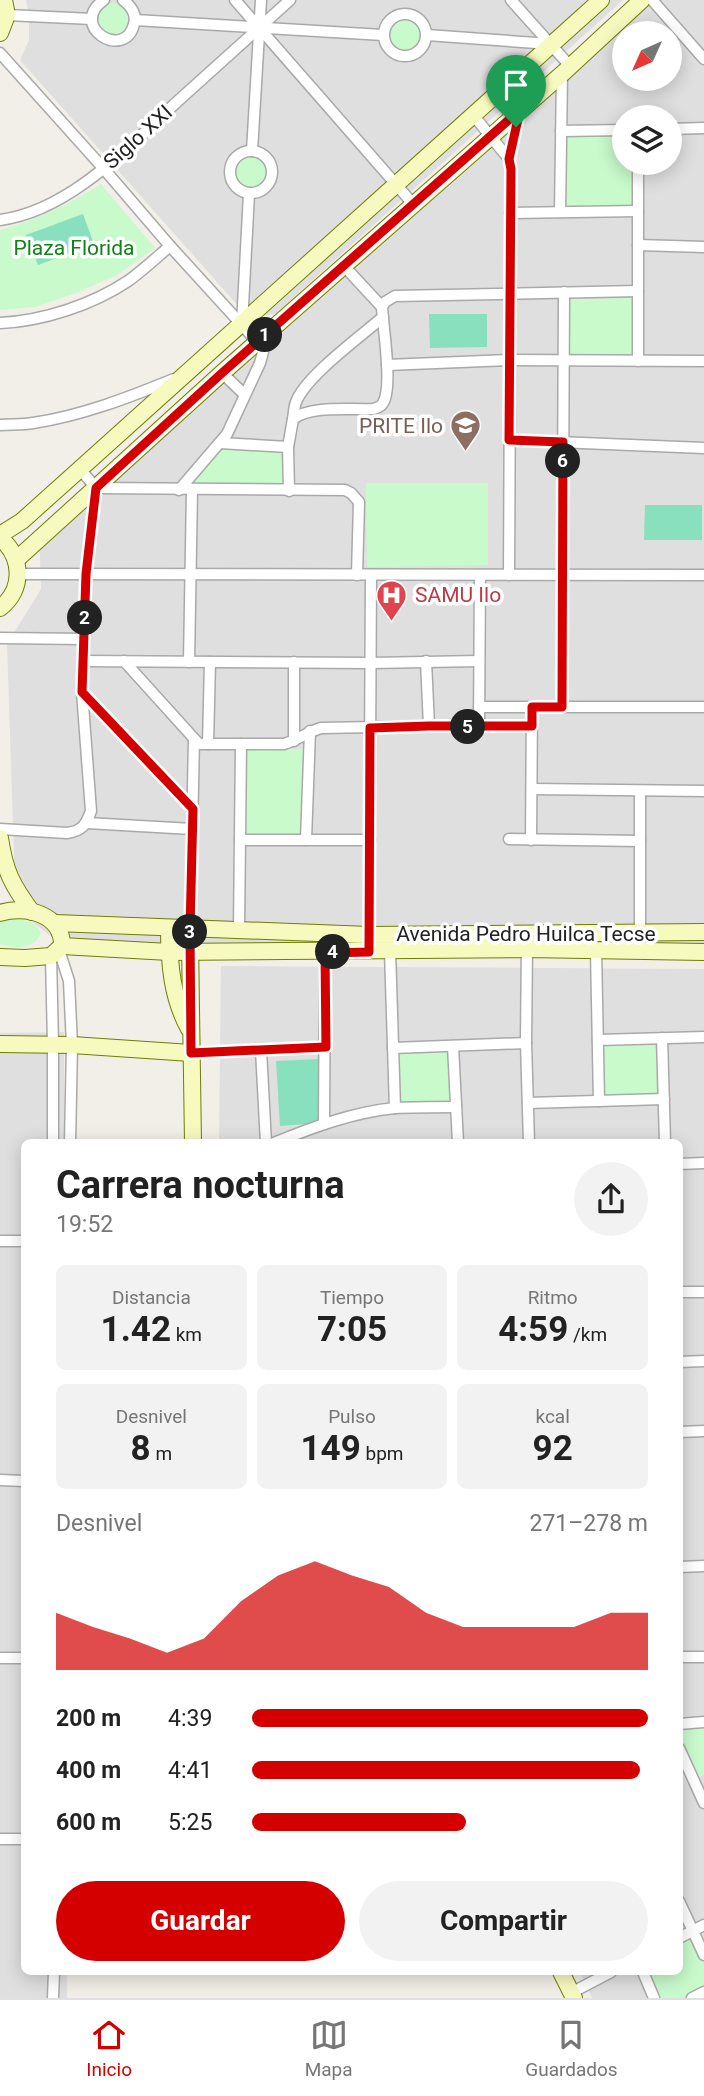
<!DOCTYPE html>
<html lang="es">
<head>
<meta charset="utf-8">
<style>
  :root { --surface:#fff; --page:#f2f2f2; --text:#222; --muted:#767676; --line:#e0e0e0; --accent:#d40000 }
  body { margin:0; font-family:Roboto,sans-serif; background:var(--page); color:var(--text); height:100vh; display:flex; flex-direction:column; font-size:26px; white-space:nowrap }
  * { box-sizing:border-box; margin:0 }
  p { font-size:23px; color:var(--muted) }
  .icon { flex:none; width:38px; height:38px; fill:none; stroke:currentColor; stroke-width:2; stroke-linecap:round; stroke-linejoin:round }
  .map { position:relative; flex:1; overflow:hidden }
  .drawer { position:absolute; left:21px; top:1139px; width:662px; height:836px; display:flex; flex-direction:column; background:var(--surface); border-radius:10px; box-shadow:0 4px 18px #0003 }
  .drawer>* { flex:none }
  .needle { width:46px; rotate:225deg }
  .tools { position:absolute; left:612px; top:21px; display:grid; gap:14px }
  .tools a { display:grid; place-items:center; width:70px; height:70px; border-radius:50%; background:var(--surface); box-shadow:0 4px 18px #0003; font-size:35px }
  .pin { position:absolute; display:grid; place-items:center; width:60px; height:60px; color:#fff; margin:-72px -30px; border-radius:50% 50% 50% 0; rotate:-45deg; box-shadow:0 0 7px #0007 }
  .pin .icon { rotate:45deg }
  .km { position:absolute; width:35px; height:35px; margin:-18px; border-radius:50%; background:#222; color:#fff; font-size:19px; line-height:35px; text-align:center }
  .round { display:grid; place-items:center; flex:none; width:74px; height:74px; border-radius:37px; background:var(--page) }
  .headline { display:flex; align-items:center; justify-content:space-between; height:119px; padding:0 35px }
  h1 { font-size:38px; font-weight:700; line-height:52px }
  .stats { display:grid; grid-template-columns:repeat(3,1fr); gap:10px; height:119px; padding:7px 35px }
  .stats div { display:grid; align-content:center; border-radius:10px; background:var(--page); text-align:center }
  .stats b { font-size:35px; font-weight:700 }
  .stats small { font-size:19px; font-weight:400 }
  .stats p { font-size:19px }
  .chart { height:196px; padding:14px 35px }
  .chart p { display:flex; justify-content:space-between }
  .chart svg { width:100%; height:126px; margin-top:7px; fill:var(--accent); opacity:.7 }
  .cta { display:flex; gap:14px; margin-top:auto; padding:14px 35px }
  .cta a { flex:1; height:80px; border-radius:42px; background:var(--accent); color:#fff; font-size:28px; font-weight:700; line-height:80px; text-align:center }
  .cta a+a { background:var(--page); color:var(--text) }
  ul { padding:0 35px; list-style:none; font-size:23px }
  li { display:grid; grid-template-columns:112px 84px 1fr; align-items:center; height:52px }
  li i { height:18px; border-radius:9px; background:var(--accent) }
  .tabs { display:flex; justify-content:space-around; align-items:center; height:98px; border-top:2px solid var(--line); background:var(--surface); font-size:19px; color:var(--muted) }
  .tabs a { display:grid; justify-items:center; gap:4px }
  .tabs .on { color:var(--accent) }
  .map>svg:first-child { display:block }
</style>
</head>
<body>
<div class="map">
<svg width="704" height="1998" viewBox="0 0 704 1998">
  <rect width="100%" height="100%" fill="#f2efe9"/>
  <g fill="#e0dfdf" fill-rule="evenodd">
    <polygon points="26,0 623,0 275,314 248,317 20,60 29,40 29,17"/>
    <path d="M645 0H704V950L69 943 52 937 32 922 23 909 15 885 7 644 41 589 39 528ZM625 33H670V79H625ZM625 117H670V163H625Z"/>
    <polygon points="221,966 704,969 704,1998 592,1998 580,1972 679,1972 679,1143 219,1143"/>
    <polygon points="64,1032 64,1143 24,1143 24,1972 67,1972 67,1998 0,1998 0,1033"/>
  </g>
  <g fill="#c8facc">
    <circle cx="112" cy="19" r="16"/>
    <circle cx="404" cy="35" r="16"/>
    <polygon points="625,134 625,163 634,163 633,206 566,206 566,135"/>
    <circle cx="251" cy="173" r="16"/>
    <path d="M101 184 155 248 117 275 76 293 35 307 0 310V230C38 219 68 205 101 184Z"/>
    <polygon points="634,298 634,355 568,355 569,299"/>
    <polygon points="224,448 280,452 284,457 284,485 199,485 191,478"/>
    <polygon points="366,483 488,483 488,565 367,567"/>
    <polygon points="246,748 303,749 302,835 246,835"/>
    <path d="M9 919C22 919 33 920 41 932 36 950 15 949 0 944V922Z"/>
    <polygon points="659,1043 660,1095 603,1097 601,1045"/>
    <polygon points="450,1049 453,1104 397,1104 396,1051"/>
    <polygon points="679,1727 704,1727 704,1775 696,1779 679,1742"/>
    <polygon points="691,1935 704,1961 704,1988 683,1998 658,1998 646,1972 679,1972 679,1941"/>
  </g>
  <g fill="#88e0be">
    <polygon points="83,214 94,244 38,265 26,235"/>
    <polygon points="429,314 487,314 487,347 430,348"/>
    <polygon points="645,505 702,505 702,540 644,540"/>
    <polygon points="318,1059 322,1123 280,1126 276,1061"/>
  </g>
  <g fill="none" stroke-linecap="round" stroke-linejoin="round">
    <defs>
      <g id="street">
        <path d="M104 0C67 26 125 62 134 24 137 14 131 6 123 0"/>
        <polyline points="235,0 414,205"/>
        <polyline points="511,0 570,66"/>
        <polyline points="652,0 704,59"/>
        <circle cx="405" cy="35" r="21"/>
        <polyline points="7,15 92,19"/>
        <polyline points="135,20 383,35"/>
        <polyline points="427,35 550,44"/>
        <polyline points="0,53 104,169 170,246 262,347 263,352 260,363 227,434 179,490"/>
        <polyline points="505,88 520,110 509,159"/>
        <polyline points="474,116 509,159 511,169 509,575"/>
        <polyline points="670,129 704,128"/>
        <polyline points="561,131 625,130"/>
        <circle cx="251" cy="172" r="21"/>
        <polyline points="252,151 261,0"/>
        <polyline points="560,212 562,74"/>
        <polyline points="510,213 638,211"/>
        <path d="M0 220C70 211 130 145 179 100 216 67 253 33 290 0"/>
        <polyline points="638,245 704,247"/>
        <polyline points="344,266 382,307"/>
        <path d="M0 323C43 321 92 305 128 281 142 271 156 258 170 246"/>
        <polyline points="242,324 249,194"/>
        <polyline points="638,361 638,163"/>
        <polyline points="387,365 509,360 704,361"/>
        <polyline points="222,373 244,394"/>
        <path d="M293 419C294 414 294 407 296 402 306 376 360 337 383 317"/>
        <path d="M0 425C11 424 22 425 33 423 81 416 130 397 174 379"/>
        <polyline points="509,440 704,448"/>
        <polyline points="220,443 288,447"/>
        <polyline points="96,488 345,490 351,493 359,502 357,575"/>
        <path d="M289 491 288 447 293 419C311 405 351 410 373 409 378 407 380 408 383 403 393 387 383 328 382 307L385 302 395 296 638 291"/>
        <polyline points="18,574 704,575"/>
        <polyline points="0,638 84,639"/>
        <polyline points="83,661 371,663 479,661"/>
        <path d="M124 661 199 744H284C297 740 308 732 321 728L429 726H532"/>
        <polyline points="426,661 429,726"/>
        <polyline points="189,662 192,490"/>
        <polyline points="82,692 193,809"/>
        <polyline points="479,707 704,707"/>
        <polyline points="562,707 564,292"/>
        <polyline points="479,727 480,575"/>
        <polyline points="294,741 294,662"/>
        <polyline points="208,744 210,662"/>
        <polyline points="532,789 704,791"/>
        <polyline points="87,823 192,829"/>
        <path d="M0 829 67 833C82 831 86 825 91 811L82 692 86 574 96 488 80 469"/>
        <polyline points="509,839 640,841"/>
        <polyline points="240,840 370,840"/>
        <polyline points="306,840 310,731"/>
        <polyline points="531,840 532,707"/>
        <polyline points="190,929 194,739"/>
        <polyline points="239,930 241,744"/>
        <polyline points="640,933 640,791"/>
        <polyline points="369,939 371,575"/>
        <polyline points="527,943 526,1043 529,1143"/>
        <polyline points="59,950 69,981 72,1045 70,1143"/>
        <polyline points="596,950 599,1101"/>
        <polyline points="390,951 395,1108"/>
        <polyline points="51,956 53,1044 53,1143"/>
        <polyline points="662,1038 665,1143"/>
        <polyline points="598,1040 704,1037"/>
        <polyline points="453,1046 458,1143"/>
        <polyline points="393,1048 526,1043"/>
        <polyline points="261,1050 266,1143"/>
        <polyline points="191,1053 325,1047"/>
        <polyline points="528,1103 664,1099"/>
        <polyline points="324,1124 325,952"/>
        <path d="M274 1143C313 1127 354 1112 395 1108 415 1107 436 1107 456 1107"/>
        <polyline points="679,1164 704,1163"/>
        <polyline points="0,1241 24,1241"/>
        <polyline points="679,1292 704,1292"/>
        <polyline points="679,1362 704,1361"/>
        <polyline points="679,1432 704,1431"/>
        <polyline points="0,1480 24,1481"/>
        <polyline points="679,1567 704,1566"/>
        <polyline points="679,1657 704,1657"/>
        <polyline points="0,1658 24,1658"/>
        <polyline points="679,1724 704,1722"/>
        <polyline points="679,1748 704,1803"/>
        <polyline points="0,1839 24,1839"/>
        <polyline points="679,1901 704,1955"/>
        <polyline points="679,1938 704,1925"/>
        <polyline points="643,1972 654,1998"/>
        <polyline points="571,1993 611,1972"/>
        <polyline points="53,1998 54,1972"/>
        <polyline points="692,1998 704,1992"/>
      </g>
      <g id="secondary">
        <polyline points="0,33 7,15 4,0"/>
        <polyline points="0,535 22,521 80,469 601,0"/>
        <path d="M0 538C23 557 24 590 0 608"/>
        <polyline points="16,560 222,373 562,74 642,0"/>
        <path d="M0 838C5 872 12 885 32 912"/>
        <path d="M0 913C25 905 63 914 62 946L51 956 25 958 0 957"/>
        <polyline points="55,923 369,935 704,932"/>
        <path d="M169 928C169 964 172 998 189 1029"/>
        <polyline points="190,942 193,1143"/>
        <polyline points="62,946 169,952 527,949 704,952"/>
        <polyline points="0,1044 72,1045 191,1053"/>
        <polyline points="561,1972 574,1998"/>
      </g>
    </defs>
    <use href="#street" stroke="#a9a9a9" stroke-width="13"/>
    <use href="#secondary" stroke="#707d05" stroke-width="18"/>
    <use href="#street" stroke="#fff" stroke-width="10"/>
    <use href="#secondary" stroke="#f7fabf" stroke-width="16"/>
  </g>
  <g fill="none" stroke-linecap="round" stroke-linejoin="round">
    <defs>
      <polygon id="route" points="520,110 509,159 511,169 509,440 563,442 562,707 532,707 532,726 429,726 370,728 369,952 325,953 326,1047 191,1053 190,929 193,809 82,692 86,574 96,488 222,373"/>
    </defs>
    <use href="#route" stroke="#fff" stroke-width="14"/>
    <use href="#route" stroke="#d40000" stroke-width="9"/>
  </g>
  <defs>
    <symbol id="school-pin" viewBox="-11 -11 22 30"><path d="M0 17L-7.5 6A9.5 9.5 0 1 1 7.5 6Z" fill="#8d6e63" stroke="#fff"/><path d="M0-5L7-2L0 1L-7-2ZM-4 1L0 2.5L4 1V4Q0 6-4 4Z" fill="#fff"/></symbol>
    <symbol id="hospital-pin" viewBox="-11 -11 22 30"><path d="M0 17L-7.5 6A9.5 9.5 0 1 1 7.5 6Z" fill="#e0444e" stroke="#fff"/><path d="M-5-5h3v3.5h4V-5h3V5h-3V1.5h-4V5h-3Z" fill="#fff"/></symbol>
  </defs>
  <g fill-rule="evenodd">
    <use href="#school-pin" x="448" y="408" width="35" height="47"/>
    <use href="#hospital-pin" x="374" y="578" width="35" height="47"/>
  </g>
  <g text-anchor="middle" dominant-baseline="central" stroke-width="7" stroke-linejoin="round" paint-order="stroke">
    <g font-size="21" fill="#222" stroke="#fff">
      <text transform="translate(138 137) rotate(-42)">Siglo XXI</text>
      <text x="526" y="934">Avenida Pedro Huilca Tecse</text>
    </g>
    <g font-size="21" fill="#0c8416" stroke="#fff">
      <text x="74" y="248">Plaza Florida</text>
    </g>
    <g font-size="21" fill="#785e54" stroke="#fff" text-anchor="end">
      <text x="443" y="426">PRITE Ilo</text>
    </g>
    <g font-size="21" fill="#be3a42" stroke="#fff" text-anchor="start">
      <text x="415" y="595">SAMU Ilo</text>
    </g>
  </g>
</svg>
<div class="tools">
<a><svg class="needle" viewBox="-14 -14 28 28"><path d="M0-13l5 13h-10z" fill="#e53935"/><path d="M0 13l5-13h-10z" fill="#767676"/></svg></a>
<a><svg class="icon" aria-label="layers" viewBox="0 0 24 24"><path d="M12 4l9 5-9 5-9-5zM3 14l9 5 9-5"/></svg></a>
</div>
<div class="pin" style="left:516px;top:127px;background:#1e9e55"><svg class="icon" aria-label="arrive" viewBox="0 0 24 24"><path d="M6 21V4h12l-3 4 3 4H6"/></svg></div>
<b class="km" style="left:265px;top:335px">1</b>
<b class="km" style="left:85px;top:618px">2</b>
<b class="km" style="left:190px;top:932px">3</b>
<b class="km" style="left:333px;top:952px">4</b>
<b class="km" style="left:468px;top:727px">5</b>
<b class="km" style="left:563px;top:461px">6</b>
<section class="drawer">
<div class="headline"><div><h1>Carrera nocturna</h1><p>19:52</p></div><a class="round"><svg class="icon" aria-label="share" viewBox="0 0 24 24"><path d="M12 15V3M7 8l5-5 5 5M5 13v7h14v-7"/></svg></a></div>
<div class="stats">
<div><p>Distancia</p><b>1.42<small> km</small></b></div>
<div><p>Tiempo</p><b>7:05</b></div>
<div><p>Ritmo</p><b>4:59<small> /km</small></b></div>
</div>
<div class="stats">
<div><p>Desnivel</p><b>8<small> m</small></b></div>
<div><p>Pulso</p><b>149<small> bpm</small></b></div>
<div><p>kcal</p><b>92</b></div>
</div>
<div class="chart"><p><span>Desnivel</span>271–278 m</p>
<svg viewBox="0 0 160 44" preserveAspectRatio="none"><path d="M0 44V24L10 29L20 33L30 38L40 33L50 20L60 11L70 6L80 11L90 15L100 24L110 29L120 29L130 29L140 29L150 24L160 24V44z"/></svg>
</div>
<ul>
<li><b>200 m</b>4:39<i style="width:100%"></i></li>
<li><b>400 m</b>4:41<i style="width:98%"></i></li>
<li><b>600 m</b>5:25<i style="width:54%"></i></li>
</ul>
<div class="cta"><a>Guardar</a><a>Compartir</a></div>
</section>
</div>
<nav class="tabs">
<a class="on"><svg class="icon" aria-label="home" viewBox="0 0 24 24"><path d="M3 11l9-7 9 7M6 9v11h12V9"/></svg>Inicio</a>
<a><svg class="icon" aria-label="map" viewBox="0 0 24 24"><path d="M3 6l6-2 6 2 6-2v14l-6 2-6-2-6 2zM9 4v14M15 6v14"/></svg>Mapa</a>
<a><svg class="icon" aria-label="saved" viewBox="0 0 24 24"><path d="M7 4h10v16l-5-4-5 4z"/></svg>Guardados</a>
</nav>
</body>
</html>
